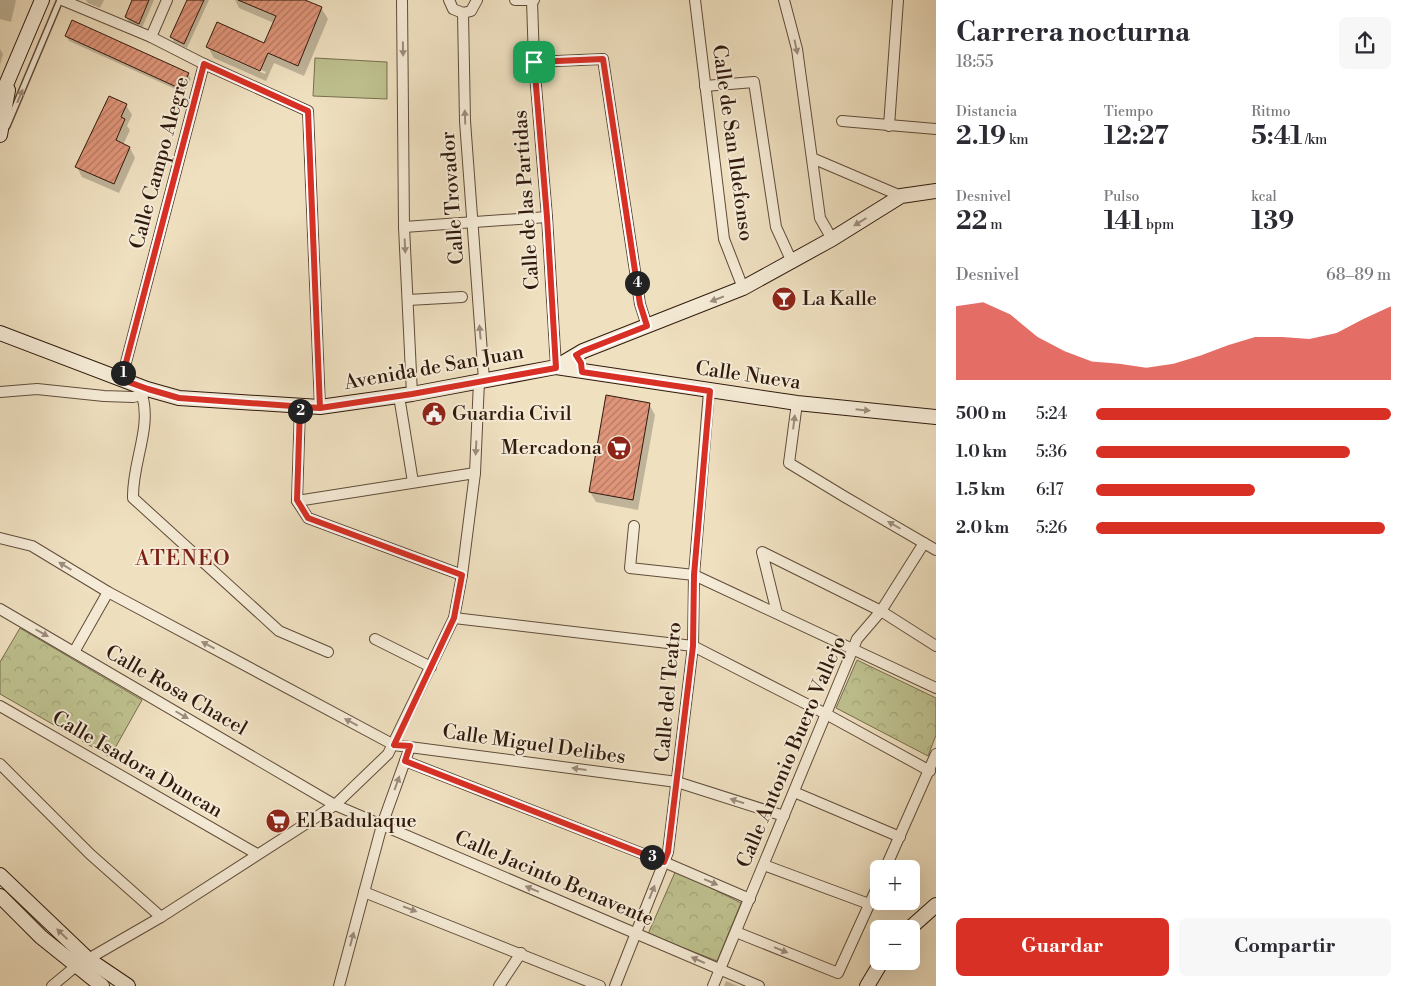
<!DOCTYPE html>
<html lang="es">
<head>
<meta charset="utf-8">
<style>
  :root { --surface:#fff; --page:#f7f7f7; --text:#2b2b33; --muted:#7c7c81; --accent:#d93025 }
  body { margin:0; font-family:"Libre Bodoni",serif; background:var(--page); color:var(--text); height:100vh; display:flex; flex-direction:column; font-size:19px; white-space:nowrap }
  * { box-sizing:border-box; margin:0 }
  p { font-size:16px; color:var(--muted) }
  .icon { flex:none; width:28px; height:28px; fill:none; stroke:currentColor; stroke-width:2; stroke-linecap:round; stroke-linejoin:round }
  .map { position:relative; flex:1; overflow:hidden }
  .panel { display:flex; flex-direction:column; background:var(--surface); width:475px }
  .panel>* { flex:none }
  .fabs { position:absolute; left:870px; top:860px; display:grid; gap:10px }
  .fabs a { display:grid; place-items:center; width:50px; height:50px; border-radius:8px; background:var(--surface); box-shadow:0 5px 20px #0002; font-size:25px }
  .pin { position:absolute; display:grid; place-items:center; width:42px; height:42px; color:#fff; margin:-21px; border-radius:10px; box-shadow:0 2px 8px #0006 }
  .km { position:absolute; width:25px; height:25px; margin:-12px; border-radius:50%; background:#222; color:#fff; font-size:14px; line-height:25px; text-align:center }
  .round { display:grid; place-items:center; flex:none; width:52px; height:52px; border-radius:8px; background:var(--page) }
  .headline { display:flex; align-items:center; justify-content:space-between; height:85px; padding:0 20px }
  h1 { font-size:28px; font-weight:800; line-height:38px }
  .metrics { display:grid; grid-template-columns:repeat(3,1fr); gap:8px; height:85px; padding:5px 20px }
  .metrics div { display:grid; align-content:center }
  .metrics b { font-size:25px; font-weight:800 }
  .metrics small { font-size:14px; font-weight:400 }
  .metrics p { font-size:14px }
  .chart { height:140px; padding:10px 20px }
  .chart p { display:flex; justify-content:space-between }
  .chart svg { width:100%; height:90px; margin-top:5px; fill:var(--accent); opacity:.7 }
  .button { display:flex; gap:10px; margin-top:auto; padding:10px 20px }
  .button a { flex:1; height:58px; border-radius:8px; background:var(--accent); color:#fff; font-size:20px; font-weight:800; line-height:58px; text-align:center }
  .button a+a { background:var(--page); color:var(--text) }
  ul { padding:0 20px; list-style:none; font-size:16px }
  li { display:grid; grid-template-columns:80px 60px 1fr; align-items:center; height:38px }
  li i { height:12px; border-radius:6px; background:var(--accent) }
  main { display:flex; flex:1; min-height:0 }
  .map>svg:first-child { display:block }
</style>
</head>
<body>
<main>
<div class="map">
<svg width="936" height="986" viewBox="0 0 936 986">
  <defs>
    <pattern id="forest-crowns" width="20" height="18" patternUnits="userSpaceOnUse" patternTransform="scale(1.25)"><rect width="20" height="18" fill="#bec18f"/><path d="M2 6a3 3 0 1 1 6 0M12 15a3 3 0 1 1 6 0" fill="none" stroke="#a4a57a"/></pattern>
    <pattern id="building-hatch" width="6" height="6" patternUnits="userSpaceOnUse" patternTransform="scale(1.25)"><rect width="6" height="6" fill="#df9579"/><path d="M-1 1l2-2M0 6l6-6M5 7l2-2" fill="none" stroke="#b57962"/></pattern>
  </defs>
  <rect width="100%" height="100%" fill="#efe0c0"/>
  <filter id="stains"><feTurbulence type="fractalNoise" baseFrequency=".004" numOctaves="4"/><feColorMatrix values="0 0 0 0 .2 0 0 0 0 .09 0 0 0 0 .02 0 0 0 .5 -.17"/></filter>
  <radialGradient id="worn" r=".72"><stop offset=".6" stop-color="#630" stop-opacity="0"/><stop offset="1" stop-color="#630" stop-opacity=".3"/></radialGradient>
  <g fill="url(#forest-crowns)" stroke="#776e4e">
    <polygon points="20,628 142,700 110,757 0,694 0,662"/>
    <polygon points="857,660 936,698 936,735 928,756 836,708"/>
    <polygon points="676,870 741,903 717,961 648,934"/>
  </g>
  <polygon fill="#bec18f" stroke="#776e4e" points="315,58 387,62 387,99 313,96"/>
  <g fill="#0003" fill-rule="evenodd">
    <polygon points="0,0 16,0 11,22 0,19"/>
    <polygon points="86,0 104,0 100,8 88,3"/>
    <polygon points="134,0 154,0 142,28 129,22 126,17"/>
    <polygon points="188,0 209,0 187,48 174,42 172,37"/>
    <path d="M235 0H306L305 1 321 8 328 19 304 76 274 63 266 81 214 58 208 47 265 44 274 23 239 8ZM215 49 266 72 265 74 215 52Z"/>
    <polygon points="66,36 188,74 191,79 184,93 69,41"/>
    <polygon points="0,49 3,54 0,65"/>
    <polygon points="126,105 132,115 127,126 130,130 123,145 130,148 135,158 119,193 82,177 77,167"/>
    <polygon points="649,404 655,415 638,510 596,502 590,492"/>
    <polygon points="726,981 738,986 724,986"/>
  </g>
  <g fill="url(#building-hatch)" stroke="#301a0e">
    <polygon points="132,0 149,0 139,24 125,17"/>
    <polygon points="187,0 204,0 184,44 170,37"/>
    <polygon points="238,0 305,0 322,7 298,66 268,53 260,71 206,47 217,22 264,43 276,16"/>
    <polygon points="72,20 189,73 181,89 65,36"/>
    <polygon points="109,96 127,104 121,117 125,119 116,140 130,147 114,184 75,167"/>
    <polygon points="606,395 650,403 633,500 589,492"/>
  </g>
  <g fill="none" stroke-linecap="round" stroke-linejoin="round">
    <defs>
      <polyline id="lane" points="7,126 60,0"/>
      <g id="street">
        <polyline points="62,0 151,37 204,64"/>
        <polyline points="402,0 404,227 412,394"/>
        <polyline points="449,0 453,9 463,13 471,11 477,0"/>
        <polyline points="515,0 534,0"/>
        <polyline points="532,0 534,62 547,217 556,367"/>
        <polyline points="695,0 724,239 743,288"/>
        <polyline points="784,0 797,49 820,218 832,239"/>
        <polyline points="463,13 465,121 484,380"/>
        <polyline points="151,37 167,0"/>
        <polyline points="534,62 603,59 640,304 647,326"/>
        <polyline points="705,86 754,82 776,227 792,262"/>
        <polyline points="842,121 936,129"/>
        <polyline points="889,126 898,0"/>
        <polyline points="812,158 901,196"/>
        <polyline points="404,227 547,217"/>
        <polyline points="408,300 462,297"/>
        <polyline points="119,379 124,370 204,64 308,111 320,407"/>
        <polyline points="0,392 37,389 104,396 133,397 142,395 147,390"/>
        <path d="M142 395C152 428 132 463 133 498L279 631 328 652"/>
        <polyline points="399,396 413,482"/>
        <polyline points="797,403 789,463 845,497 936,550"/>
        <polyline points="300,407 297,501 308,518 462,575"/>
        <polyline points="297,501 475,473"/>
        <polyline points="634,526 630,568 694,575 936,688"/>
        <polyline points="0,538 32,546 108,592 394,745 677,782 784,816"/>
        <polyline points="0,609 335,805 759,986"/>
        <polyline points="777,613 762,552 881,611 936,646"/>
        <polyline points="454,618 693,646 826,714 930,771"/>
        <polyline points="375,639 431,667"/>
        <polyline points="74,652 108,592"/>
        <polyline points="0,706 257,854"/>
        <polyline points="405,761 664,862 750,899"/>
        <polyline points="0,764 90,854 161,917"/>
        <polyline points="794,792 900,837"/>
        <polyline points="764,865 869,904"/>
        <polyline points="885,869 936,754"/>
        <polyline points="364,892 600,986"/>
        <polyline points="736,932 838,973 879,883"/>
        <polyline points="52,986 76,966 161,917 335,805 388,754 454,618 462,575 475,473 479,381"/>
        <polyline points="339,986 382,825 410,747"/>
        <polyline points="499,986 521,953"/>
        <polyline points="615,986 668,852 693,646 694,575 709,391"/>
        <polyline points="713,986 857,639 881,611 924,543"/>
      </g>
      <g id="secondary">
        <polyline points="0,99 42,0"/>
        <polyline points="0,135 8,90"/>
        <polyline points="0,333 147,389 179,398 320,407 412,394 556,367 797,403 936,417"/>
        <polyline points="556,367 583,351 743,288 832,239 901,196 936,191"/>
        <polyline points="0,875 88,959 128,986"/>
        <polyline points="0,896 41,937 102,986"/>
        <polyline points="909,929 936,905"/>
        <polyline points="867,986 882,961"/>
      </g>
    </defs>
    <use href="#lane" stroke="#604c3a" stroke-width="8"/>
    <use href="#street" stroke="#604c3a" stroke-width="12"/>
    <use href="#secondary" stroke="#301a0e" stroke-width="16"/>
    <use href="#lane" stroke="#f5ebd6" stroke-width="5"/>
    <use href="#street" stroke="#f5ebd6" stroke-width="10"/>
    <use href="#secondary" stroke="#f5ebd6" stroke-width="14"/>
  </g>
  <defs><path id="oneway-solid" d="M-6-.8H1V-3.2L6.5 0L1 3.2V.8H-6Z" transform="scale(1.25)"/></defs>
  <g fill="#9c8d7c">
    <use href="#oneway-solid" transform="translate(796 47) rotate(78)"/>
    <use href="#oneway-solid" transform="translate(403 49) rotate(89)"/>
    <use href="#oneway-solid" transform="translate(20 96) rotate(-67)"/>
    <use href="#oneway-solid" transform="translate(465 117) rotate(-92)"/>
    <use href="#oneway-solid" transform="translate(860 222) rotate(148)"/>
    <use href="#oneway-solid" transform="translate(405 246) rotate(87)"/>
    <use href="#oneway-solid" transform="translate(717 299) rotate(159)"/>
    <use href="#oneway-solid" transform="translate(480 332) rotate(-95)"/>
    <use href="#oneway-solid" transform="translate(863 410) rotate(6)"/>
    <use href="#oneway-solid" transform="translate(794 422) rotate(-83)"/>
    <use href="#oneway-solid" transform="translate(476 448) rotate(93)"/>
    <use href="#oneway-solid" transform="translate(894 525) rotate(-150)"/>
    <use href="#oneway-solid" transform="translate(65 566) rotate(-149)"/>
    <use href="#oneway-solid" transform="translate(42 633) rotate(30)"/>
    <use href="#oneway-solid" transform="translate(208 645) rotate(-152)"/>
    <use href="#oneway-solid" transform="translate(182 715) rotate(30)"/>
    <use href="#oneway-solid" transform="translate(351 722) rotate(-152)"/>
    <use href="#oneway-solid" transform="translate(579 769) rotate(-172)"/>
    <use href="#oneway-solid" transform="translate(397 783) rotate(-70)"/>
    <use href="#oneway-solid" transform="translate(737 801) rotate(-162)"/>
    <use href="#oneway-solid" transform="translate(711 882) rotate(23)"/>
    <use href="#oneway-solid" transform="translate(532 889) rotate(-157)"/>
    <use href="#oneway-solid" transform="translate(652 892) rotate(-68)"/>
    <use href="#oneway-solid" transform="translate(410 909) rotate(21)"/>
    <use href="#oneway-solid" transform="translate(62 934) rotate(-136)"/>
    <use href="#oneway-solid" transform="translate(352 939) rotate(-75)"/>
    <use href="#oneway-solid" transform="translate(781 950) rotate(22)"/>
    <use href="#oneway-solid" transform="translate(698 960) rotate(-156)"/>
  </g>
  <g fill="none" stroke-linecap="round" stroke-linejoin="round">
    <defs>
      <polyline id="route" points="534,62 547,217 556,368 412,394 320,408 179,398 148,389 120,379 124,370 204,64 308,111 320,408 300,407 297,500 308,518 462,575 454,618 394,745 410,746 405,761 664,862 668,852 693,646 694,575 710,391 582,372 581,363 576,355 583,351 647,326 640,304 603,59 534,62"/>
    </defs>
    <use href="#route" stroke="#fff" stroke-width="10"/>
    <use href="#route" stroke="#d93025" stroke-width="6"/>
  </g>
  <defs>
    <symbol id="bar-disc" viewBox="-11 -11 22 22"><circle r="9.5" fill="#8f2418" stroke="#f5ebd6"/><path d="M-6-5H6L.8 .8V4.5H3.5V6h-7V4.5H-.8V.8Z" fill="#fff"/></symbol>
    <symbol id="civic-disc" viewBox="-11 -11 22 22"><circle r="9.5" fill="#8f2418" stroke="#f5ebd6"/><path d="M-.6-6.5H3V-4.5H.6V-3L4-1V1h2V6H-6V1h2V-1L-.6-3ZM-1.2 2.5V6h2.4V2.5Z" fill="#fff"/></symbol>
    <symbol id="supermarket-disc" viewBox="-11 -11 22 22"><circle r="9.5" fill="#8f2418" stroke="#f5ebd6"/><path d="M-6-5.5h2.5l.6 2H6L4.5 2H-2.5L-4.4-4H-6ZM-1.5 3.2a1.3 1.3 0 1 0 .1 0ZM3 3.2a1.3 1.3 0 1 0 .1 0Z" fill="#fff"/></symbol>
  </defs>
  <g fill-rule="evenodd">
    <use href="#bar-disc" x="770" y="285" width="28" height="28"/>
    <use href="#civic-disc" x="420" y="400" width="28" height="28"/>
    <use href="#supermarket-disc" x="605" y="434" width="28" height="28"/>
    <use href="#supermarket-disc" x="264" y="807" width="28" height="28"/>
  </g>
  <g text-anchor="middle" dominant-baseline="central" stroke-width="4" stroke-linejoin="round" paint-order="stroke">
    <g font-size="20" fill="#301a0e" stroke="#f5ebd6">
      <text transform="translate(732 143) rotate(82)">Calle de San Ildefonso</text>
      <text transform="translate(160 163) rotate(-75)">Calle Campo Alegre</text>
      <text transform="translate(453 198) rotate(-94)">Calle Trovador</text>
      <text transform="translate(527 200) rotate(-94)">Calle de las Partidas</text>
      <text transform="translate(434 368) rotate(-10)">Avenida de San Juan</text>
      <text transform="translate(748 376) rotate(8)">Calle Nueva</text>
      <text transform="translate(176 691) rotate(30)">Calle Rosa Chacel</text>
      <text transform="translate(669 692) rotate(-85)">Calle del Teatro</text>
      <text transform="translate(534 745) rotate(8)">Calle Miguel Delibes</text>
      <text transform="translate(792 752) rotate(-67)">Calle Antonio Buero Vallejo</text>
      <text transform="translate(137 765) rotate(30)">Calle Isadora Duncan</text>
      <text transform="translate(554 879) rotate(23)">Calle Jacinto Benavente</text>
    </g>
    <g font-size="20" fill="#301a0e" stroke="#f5ebd6" text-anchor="start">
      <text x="802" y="299">La Kalle</text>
      <text x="452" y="414">Guardia Civil</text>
      <text x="602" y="448" text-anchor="end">Mercadona</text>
      <text x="296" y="821">El Badulaque</text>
    </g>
    <g font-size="21" letter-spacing="1" fill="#7a1f14" stroke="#f5ebd6">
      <text x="183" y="559">ATENEO</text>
    </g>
  </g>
  <rect width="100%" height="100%" filter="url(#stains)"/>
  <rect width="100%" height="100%" fill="url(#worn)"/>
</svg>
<div class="fabs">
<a>+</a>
<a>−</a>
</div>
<div class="pin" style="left:534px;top:62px;background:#1e9e55"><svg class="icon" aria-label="arrive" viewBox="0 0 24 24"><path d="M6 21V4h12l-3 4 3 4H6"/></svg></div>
<b class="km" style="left:123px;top:373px">1</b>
<b class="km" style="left:300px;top:411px">2</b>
<b class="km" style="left:652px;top:857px">3</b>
<b class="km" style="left:637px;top:283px">4</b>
</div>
<section class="panel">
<div class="headline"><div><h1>Carrera nocturna</h1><p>18:55</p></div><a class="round"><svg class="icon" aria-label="share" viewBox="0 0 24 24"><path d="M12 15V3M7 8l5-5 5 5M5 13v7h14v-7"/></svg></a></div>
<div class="metrics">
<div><p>Distancia</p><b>2.19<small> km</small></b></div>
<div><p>Tiempo</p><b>12:27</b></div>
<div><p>Ritmo</p><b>5:41<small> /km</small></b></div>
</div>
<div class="metrics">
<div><p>Desnivel</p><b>22<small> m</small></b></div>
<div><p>Pulso</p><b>141<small> bpm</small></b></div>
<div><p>kcal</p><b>139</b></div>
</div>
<div class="chart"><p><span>Desnivel</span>68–89 m</p>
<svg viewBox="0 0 160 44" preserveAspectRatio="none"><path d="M0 44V8L10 6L20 12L30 23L40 30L50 35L60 36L70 38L80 36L90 32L100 27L110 23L120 23L130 24L140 21L150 14L160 8V44z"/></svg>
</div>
<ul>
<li><b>500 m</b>5:24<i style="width:100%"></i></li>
<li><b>1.0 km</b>5:36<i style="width:86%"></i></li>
<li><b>1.5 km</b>6:17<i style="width:54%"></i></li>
<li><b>2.0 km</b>5:26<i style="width:98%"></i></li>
</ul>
<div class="button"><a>Guardar</a><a>Compartir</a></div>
</section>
</main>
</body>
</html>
